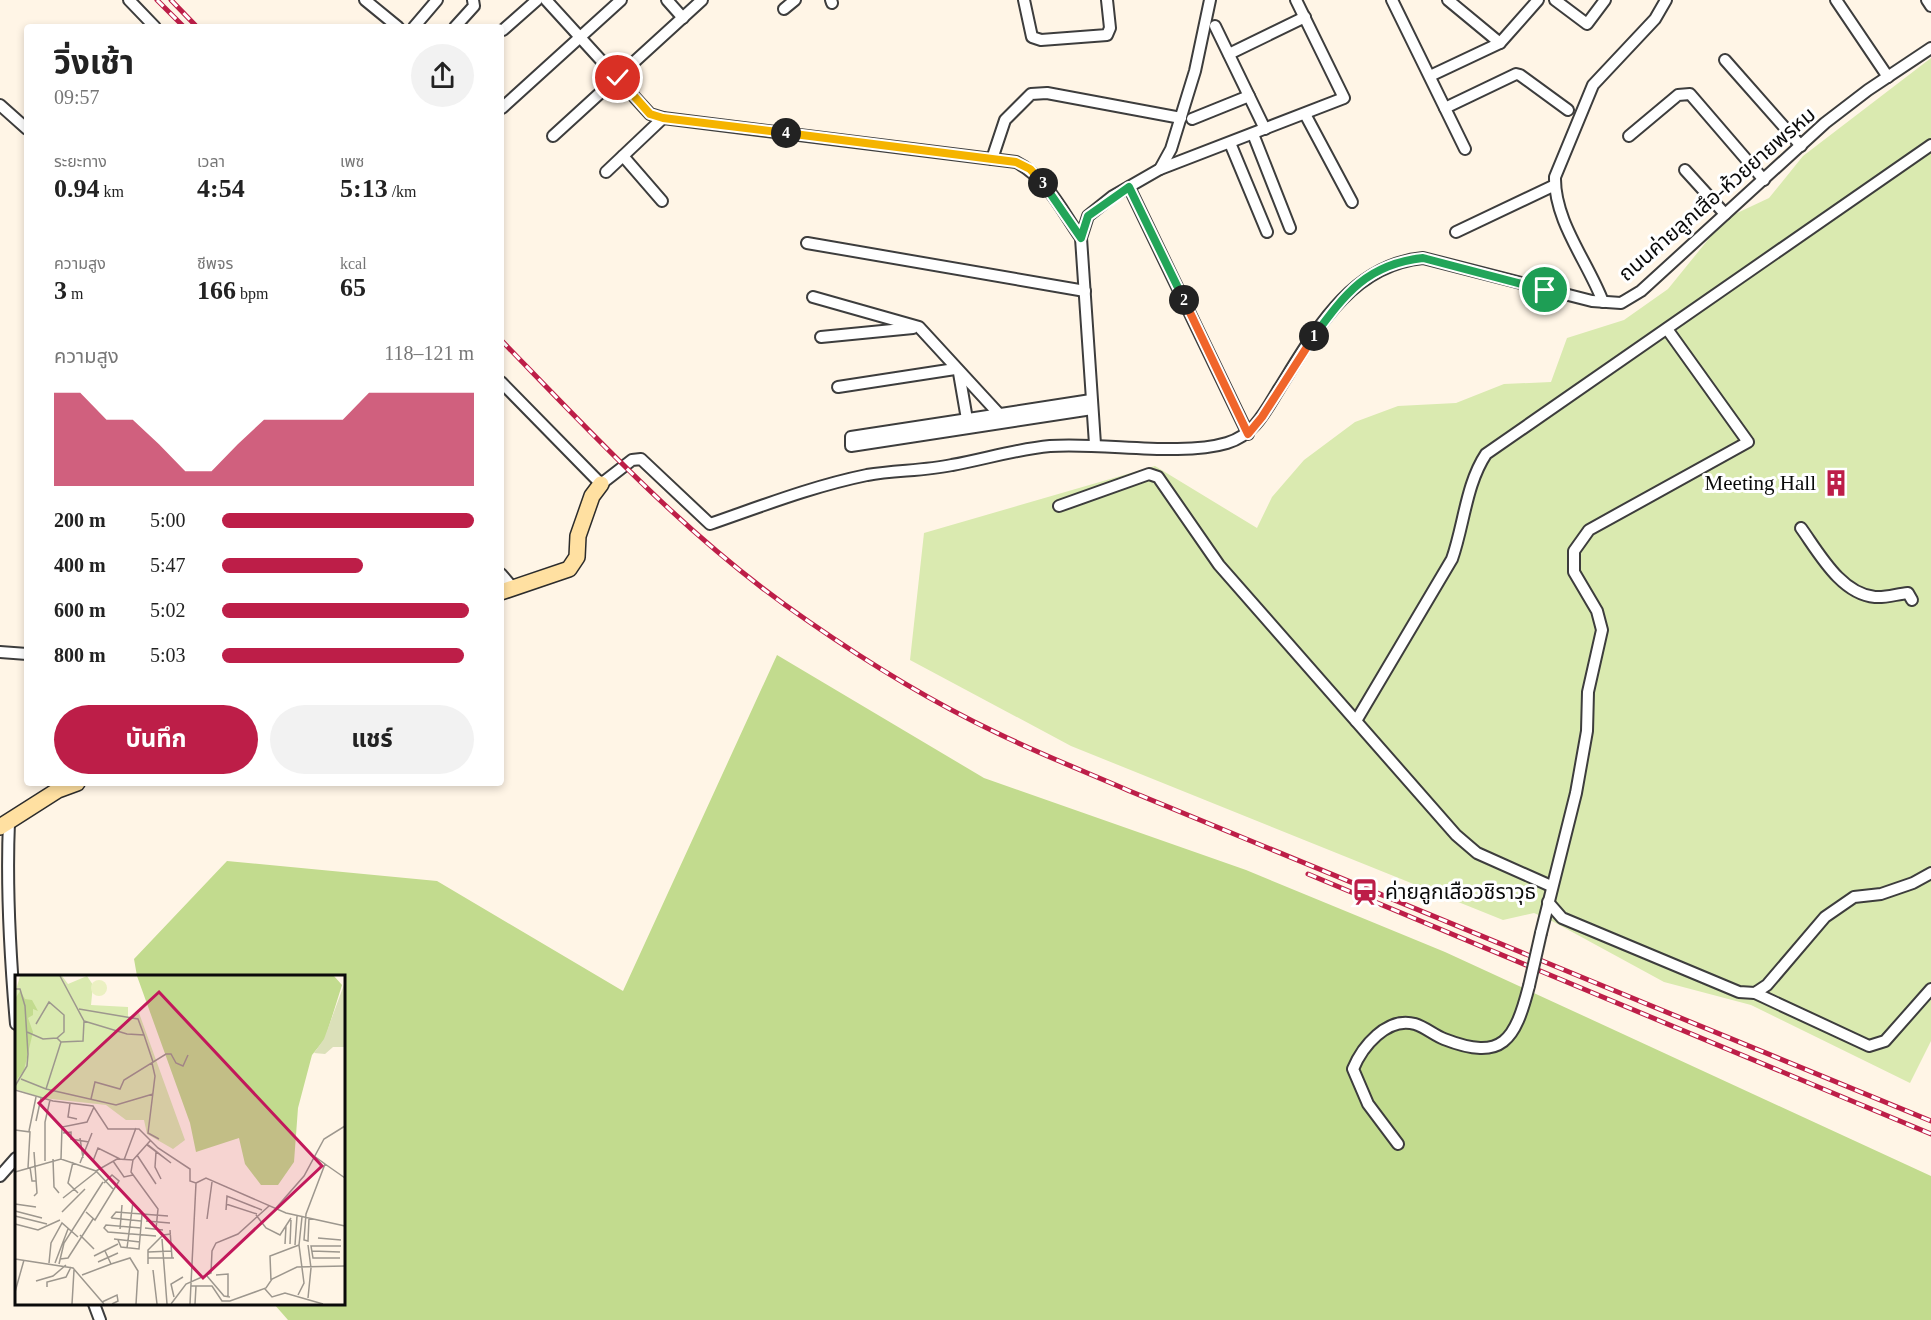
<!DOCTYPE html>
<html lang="th">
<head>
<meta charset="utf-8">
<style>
  :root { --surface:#fff; --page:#f2f2f2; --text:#222; --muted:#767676; --accent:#bd1e48 }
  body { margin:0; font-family:"Times New Roman","Noto Sans Thai",serif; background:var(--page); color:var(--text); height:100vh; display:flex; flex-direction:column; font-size:22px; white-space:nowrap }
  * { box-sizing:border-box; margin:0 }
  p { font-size:20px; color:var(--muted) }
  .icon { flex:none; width:33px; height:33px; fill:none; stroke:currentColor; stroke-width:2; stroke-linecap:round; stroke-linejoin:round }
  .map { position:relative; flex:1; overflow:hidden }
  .sheet { position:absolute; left:24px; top:24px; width:480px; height:762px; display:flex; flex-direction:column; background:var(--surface); border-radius:6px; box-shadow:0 3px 9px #0003 }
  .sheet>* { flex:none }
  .pin { position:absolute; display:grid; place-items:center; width:51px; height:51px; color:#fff; margin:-26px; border:3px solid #fff; border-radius:50%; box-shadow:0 2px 6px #0007 }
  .km { position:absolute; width:30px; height:30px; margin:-15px; border-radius:50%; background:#222; color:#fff; font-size:16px; line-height:30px; text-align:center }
  .round { display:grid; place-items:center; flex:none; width:63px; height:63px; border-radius:32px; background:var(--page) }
  .summary { display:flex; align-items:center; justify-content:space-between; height:102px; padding:0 30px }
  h1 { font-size:33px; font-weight:700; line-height:45px }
  .figures { display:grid; grid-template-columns:repeat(3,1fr); gap:9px; height:102px; padding:6px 30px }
  .figures div { display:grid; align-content:center }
  .figures b { font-size:26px; font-weight:700 }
  .figures small { font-size:16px; font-weight:400 }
  .figures p { font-size:16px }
  .chart { height:168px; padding:12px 30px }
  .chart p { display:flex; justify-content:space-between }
  .chart svg { width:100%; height:108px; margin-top:6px; fill:var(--accent); opacity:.7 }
  .primary-button { display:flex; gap:12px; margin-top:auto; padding:12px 30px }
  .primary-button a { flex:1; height:69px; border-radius:36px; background:var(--accent); color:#fff; font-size:24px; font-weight:700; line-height:69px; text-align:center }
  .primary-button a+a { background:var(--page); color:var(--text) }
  ul { padding:0 30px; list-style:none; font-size:20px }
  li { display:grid; grid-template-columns:96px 72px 1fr; align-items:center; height:45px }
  li i { height:15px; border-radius:8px; background:var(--accent) }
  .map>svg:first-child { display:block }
</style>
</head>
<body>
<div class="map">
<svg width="1931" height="1320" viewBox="0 0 1931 1320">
  <rect width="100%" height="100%" fill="#fff5e6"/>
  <polygon fill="#daeab0" points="1931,58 1931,1041 1910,1083 1751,1005 1664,982 1552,921 1534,913 1503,920 1071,746 910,660 924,533 1155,466 1257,528 1272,497 1304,460 1355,422 1398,406 1456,403 1504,384 1551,382 1567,338 1624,320 1668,289 1711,236 1735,214 1769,198 1803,156"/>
  <polygon fill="#c2db8e" points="777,655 984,778 1246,870 1445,952 1931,1176 1931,1320 288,1320 274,1304 344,1304 344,976 137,976 134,959 227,861 437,881 623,991"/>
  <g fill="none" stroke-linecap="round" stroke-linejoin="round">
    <defs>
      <g id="street">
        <polyline points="129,0 155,27"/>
        <polyline points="365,0 398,27"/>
        <path d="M546 0 650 114 663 118 1016 162C1046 177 1062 211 1081 238"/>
        <polyline points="667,0 683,18"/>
        <polyline points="831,0 832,3"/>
        <polyline points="1024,0 1032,37 1041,40 1107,35 1110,28 1107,0"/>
        <polyline points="1392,0 1465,149"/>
        <polyline points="1448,0 1500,43"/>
        <polyline points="1555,0 1587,24 1605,0"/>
        <polyline points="1836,0 1888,77"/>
        <polyline points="1927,0 1931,6"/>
        <polyline points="784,9 795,0"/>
        <polyline points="1215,26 1265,129"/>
        <polyline points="414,27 437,0"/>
        <polyline points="455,27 474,6 473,0"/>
        <polyline points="503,30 537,0"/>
        <polyline points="1229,54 1305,17"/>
        <polyline points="1725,60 1801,146"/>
        <polyline points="1430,76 1500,43 1538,0"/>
        <polyline points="0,105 27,129"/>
        <polyline points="502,108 621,0"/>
        <polyline points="1445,108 1516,74 1520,75 1568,110"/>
        <polyline points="1305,114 1352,202"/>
        <polyline points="1192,119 1249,96"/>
        <polyline points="1253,134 1290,228"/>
        <polyline points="553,136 702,0"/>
        <polyline points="1629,136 1678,95 1690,94 1764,180"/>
        <polyline points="1230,143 1267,232"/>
        <polyline points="623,156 662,201"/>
        <polyline points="992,159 1005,120 1031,94 1047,93 1181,118"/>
        <polyline points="1160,169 1344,98 1296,0"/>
        <polyline points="1685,170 1725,214"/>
        <polyline points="606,172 663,118"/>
        <polyline points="1129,187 1248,434"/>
        <polyline points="1456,232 1555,185"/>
        <polyline points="807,243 1085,291"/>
        <polyline points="813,297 919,327 999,414 1000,419"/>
        <path d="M1603 302C1588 262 1554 221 1555 177L1593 85 1655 19 1666 0"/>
        <polyline points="821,337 913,328"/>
        <polyline points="959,373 968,425"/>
        <path d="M501 382 601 484 632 460 641 459 710 524C762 506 813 486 867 475 895 470 924 471 952 465 985 459 1017 449 1050 446 1103 442 1180 457 1227 443 1254 435 1265 412 1279 389 1314 333 1350 265 1423 258L1592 301 1621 303 1641 291 1825 123 1868 90 1931 48"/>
        <polyline points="838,387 955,369"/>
        <polyline points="1091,400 851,437 851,446 1092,409"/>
        <polyline points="1095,444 1081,238 1088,216 1113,196 1160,169 1171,149 1195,71 1210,0"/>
        <polyline points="1059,506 1149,474 1158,477 1219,565 1456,835 1477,853 1551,886"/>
        <path d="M1801 528C1819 553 1841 594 1875 597 1886 598 1897 594 1908 593L1912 600"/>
        <polyline points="501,574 513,588"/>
        <polyline points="0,652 27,654"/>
        <path d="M1356 721 1452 559C1464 525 1466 484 1486 454L1931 145"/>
        <path d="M9 822C6 890 10 956 16 1024"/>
        <polyline points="1548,902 1562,918 1739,992 1755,993 1767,985 1825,917 1854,897 1881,894 1913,883 1931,873"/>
        <polyline points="1541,933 1576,793 1587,731 1588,692 1602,630 1597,611 1574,572 1574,551 1589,530 1748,442 1667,329"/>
        <polyline points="1755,993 1869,1046 1885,1041 1931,989"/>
        <path d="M1398 1144 1368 1104 1353 1069C1362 1047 1387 1016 1415 1024 1425 1027 1434 1035 1444 1039 1503 1062 1515 1040 1529 986"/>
        <polyline points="0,1176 16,1158"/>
        <polyline points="94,1304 100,1320"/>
      </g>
      <g id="secondary">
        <polyline points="501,592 569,569 577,557 578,536 592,496 601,484"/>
        <polyline points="0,827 58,790 77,783"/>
      </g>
    </defs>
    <use href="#street" stroke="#3d3d3d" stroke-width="14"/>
    <use href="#secondary" stroke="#2c2c2c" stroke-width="18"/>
    <use href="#street" stroke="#fff" stroke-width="10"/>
    <use href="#secondary" stroke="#ffe0a1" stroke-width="15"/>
    <defs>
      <g id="rail">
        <polyline points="157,0 184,27"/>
        <polyline points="171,0 197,27"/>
        <path d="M501 340C598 440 693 543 808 621 867 662 930 701 995 732 1040 754 1086 772 1132 792L1931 1121"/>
        <polyline points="1308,874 1931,1134"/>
      </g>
    </defs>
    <use href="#rail" stroke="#bd1e48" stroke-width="5"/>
    <use href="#rail" stroke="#fff" stroke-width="3" stroke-dasharray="9" stroke-linecap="butt"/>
    <defs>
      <polyline id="street-bridge" points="1529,986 1541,933"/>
    </defs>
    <use href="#street-bridge" stroke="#3d3d3d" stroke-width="14" stroke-linecap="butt"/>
    <use href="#street-bridge" stroke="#fff" stroke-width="10"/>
  </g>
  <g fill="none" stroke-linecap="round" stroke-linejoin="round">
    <defs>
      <path id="split-1" d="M1314 336C1345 294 1367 264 1423 258L1545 290"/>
      <polyline id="split-2" points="1184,300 1248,434 1262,417 1314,336"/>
      <polyline id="split-3" points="1043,183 1081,238 1088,216 1129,187 1184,300"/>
      <polyline id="split-4" points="786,133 1016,162 1030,169 1043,183"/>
      <polyline id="split-5" points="618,78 650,114 663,118 786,133"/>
    </defs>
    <use href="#split-1" stroke="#fff" stroke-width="12"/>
    <use href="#split-2" stroke="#fff" stroke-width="12"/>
    <use href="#split-3" stroke="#fff" stroke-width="12"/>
    <use href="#split-4" stroke="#fff" stroke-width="12"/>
    <use href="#split-5" stroke="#fff" stroke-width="12"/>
    <use href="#split-1" stroke="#22a559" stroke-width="8"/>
    <use href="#split-2" stroke="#f0652b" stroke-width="8"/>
    <use href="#split-3" stroke="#22a559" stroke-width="8"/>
    <use href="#split-4" stroke="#f5b400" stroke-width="8"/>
    <use href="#split-5" stroke="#f5b400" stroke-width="8"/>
  </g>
  <defs>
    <symbol id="building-bare" viewBox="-9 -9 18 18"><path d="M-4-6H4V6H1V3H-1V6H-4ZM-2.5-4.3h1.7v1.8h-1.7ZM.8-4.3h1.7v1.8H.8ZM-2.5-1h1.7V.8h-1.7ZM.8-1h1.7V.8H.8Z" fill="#bd1e48" stroke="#fff" stroke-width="2.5" paint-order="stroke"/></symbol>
    <symbol id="station-bare" viewBox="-9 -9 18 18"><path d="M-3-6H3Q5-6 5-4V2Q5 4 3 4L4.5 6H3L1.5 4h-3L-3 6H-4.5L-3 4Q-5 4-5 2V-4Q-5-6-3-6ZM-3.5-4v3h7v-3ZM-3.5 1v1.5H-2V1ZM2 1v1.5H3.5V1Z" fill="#bd1e48" stroke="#fff" stroke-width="2.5" paint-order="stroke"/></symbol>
  </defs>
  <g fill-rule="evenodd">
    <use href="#building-bare" x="1817" y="464" width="38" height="38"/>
    <use href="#station-bare" x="1346" y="873" width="38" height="38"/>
  </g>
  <g text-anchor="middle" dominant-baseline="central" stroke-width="6" stroke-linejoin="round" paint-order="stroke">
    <g font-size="21" fill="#0a0a0a" stroke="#fff">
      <text transform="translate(1717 194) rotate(-41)">ถนนค่ายลูกเสึอ-ห้วยยายพรหม</text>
    </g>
    <g font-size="21" fill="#0a0a0a" stroke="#fff" text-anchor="end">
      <text x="1816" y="483">Meeting Hall</text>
      <text x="1385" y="892" text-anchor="start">ค่ายลูกเสือวชิราวุธ</text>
    </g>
  </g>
  <g transform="translate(15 975)">
    <rect width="330" height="330" fill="#fff5e6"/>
    <path d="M5 1H47L53 9 72 1 78 10 76 30 113 32V42L124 38 170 165 158 174 132 159 129 145H111L91 130 28 123 0 114 1 15Z" fill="#daeab0"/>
    <path d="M122 1H319L327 10 310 64 297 80 283 133 279 187 263 210H246L230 189 224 163 181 177 175 148ZM5 16 10 24 17 25 23 36 18 34V40L13 43 18 57 9 95 0 107V24Z" fill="#c2db8e"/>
    <path d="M330 7V72H318L310 79 299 78 309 64Z" fill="#dbe0b9"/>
    <path d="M76 13a8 8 0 1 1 16 0a8 8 0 1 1-16 0Z" fill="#ebf0c2"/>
    <path fill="none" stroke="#9d978e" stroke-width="1.5" d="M0 14H5L10 31 13 79 12 91 0 111M64 34 123 44 129 60M69 46 112 59 129 60 138 87M12 57 28 64 42 63 49 57V40L34 27 21 49M42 63 46 67 68 66 69 46 45 1M137 88 140 101 133 158 144 164M6 104 31 114 101 130 138 119M31 114 46 67M0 115 38 126 78 131 93 154H124L143 173 175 194V206L181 208 175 329M76 124 80 107 105 114 109 105 151 79H156L161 88 168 91 173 80M55 128 53 142 62 144M21 146 26 123M0 155 15 157 13 193M14 156 21 122M48 158 56 157V164L74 167M65 163 68 183M132 170 156 188 132 169M141 177 140 192 146 204M122 180 141 209M38 184 39 212 44 218M46 184 47 152 72 147 79 132M109 185 121 153M118 185 116 197 143 234 141 254M30 186V147L35 125M78 186 83 173 105 184M98 186 109 202 118 200M58 187 53 208 63 218M65 188 77 158M310 189 330 203M15 192 17 206H21M81 196 102 184 118 185 135 166M0 197 46 184 81 196 98 214M181 208 191 203 271 238 330 251M19 221 22 218 19 177M48 223 81 197M0 229 21 232M211 229 242 239M261 233 289 201 309 164 330 151M211 235 212 221 247 235M0 236 27 243M47 237 70 214M71 237 80 245 104 206 97 200 89 208M241 240 251 253 265 260 276 243M0 241 32 249M96 243 101 237 153 241M96 243 126 246M294 243 293 266 289 265 291 239 310 189 299 181M192 244 197 207M131 246 155 248M0 249 23 255 45 245M0 253V287M126 253 91 250 89 253 93 257 141 261M130 253 148 255M105 254 107 230M155 255 157 283M65 260 79 274M303 263 326 265M99 264 125 267M147 264 152 329M103 265 106 272 124 274 127 239M270 269 271 251M275 269 276 245M280 270 282 241M293 270 296 293 293 323M112 273 118 227M297 276 325 277M133 277 157 276M79 281 103 269M133 283H159M325 283H298L296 271H326M0 284 58 293 89 329M45 284 53 283 78 244M83 287 103 278M34 288 36 268 47 248 63 262M40 288 53 254M44 289 49 268 88 207M96 289 115 283 123 296 121 329M133 289V275L148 260 156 259M138 295 142 329M67 300 96 289 90 276M201 300 213 299V322M192 301 209 321 215 322M21 306 38 301 51 290M256 306 255 281 284 270M176 311H197L207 326H215L251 313 257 304 282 292 330 291M32 312V307L51 302 56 292M250 314 257 322 270 318 308 329M0 317 9 285M283 320 289 308 284 270 287 242M159 322 156 309 168 302M87 327 102 320 103 326 97 329M57 329 59 295M156 329 171 309 196 298 197 276 201 268 223 259 254 231M180 329 181 311"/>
    <path fill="#c2185b" fill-opacity="0.15" stroke="#c2185b" stroke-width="3" d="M144 17 307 191 188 303 24 128Z"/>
    <rect width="330" height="330" fill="none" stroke="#0a0a0a" stroke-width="3"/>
  </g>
</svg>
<div class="pin" style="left:1545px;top:290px;background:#1e9e55"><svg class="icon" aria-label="arrive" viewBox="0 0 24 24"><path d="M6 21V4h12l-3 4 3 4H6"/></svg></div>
<div class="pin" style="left:618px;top:78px;background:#d93025"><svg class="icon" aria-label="check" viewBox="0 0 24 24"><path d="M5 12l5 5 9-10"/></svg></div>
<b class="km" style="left:1314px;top:336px">1</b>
<b class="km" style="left:1184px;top:300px">2</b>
<b class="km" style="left:1043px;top:183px">3</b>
<b class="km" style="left:786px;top:133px">4</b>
<section class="sheet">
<div class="summary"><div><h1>วิ่งเช้า</h1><p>09:57</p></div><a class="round"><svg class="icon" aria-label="share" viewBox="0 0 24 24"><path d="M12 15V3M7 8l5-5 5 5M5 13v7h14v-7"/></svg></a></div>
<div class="figures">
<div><p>ระยะทาง</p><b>0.94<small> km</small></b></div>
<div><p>เวลา</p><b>4:54</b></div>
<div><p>เพซ</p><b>5:13<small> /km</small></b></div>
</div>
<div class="figures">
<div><p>ความสูง</p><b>3<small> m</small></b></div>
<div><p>ชีพจร</p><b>166<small> bpm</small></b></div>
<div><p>kcal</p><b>65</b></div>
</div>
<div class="chart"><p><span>ความสูง</span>118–121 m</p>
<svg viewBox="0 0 160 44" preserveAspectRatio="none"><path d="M0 44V6L10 6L20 17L30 17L40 27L50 38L60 38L70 27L80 17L90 17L100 17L110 17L120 6L130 6L140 6L150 6L160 6V44z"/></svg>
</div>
<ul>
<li><b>200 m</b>5:00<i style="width:100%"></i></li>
<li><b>400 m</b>5:47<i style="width:56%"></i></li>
<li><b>600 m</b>5:02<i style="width:98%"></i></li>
<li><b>800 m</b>5:03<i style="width:96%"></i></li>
</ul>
<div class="primary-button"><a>บันทึก</a><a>แชร์</a></div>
</section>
</div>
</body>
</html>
